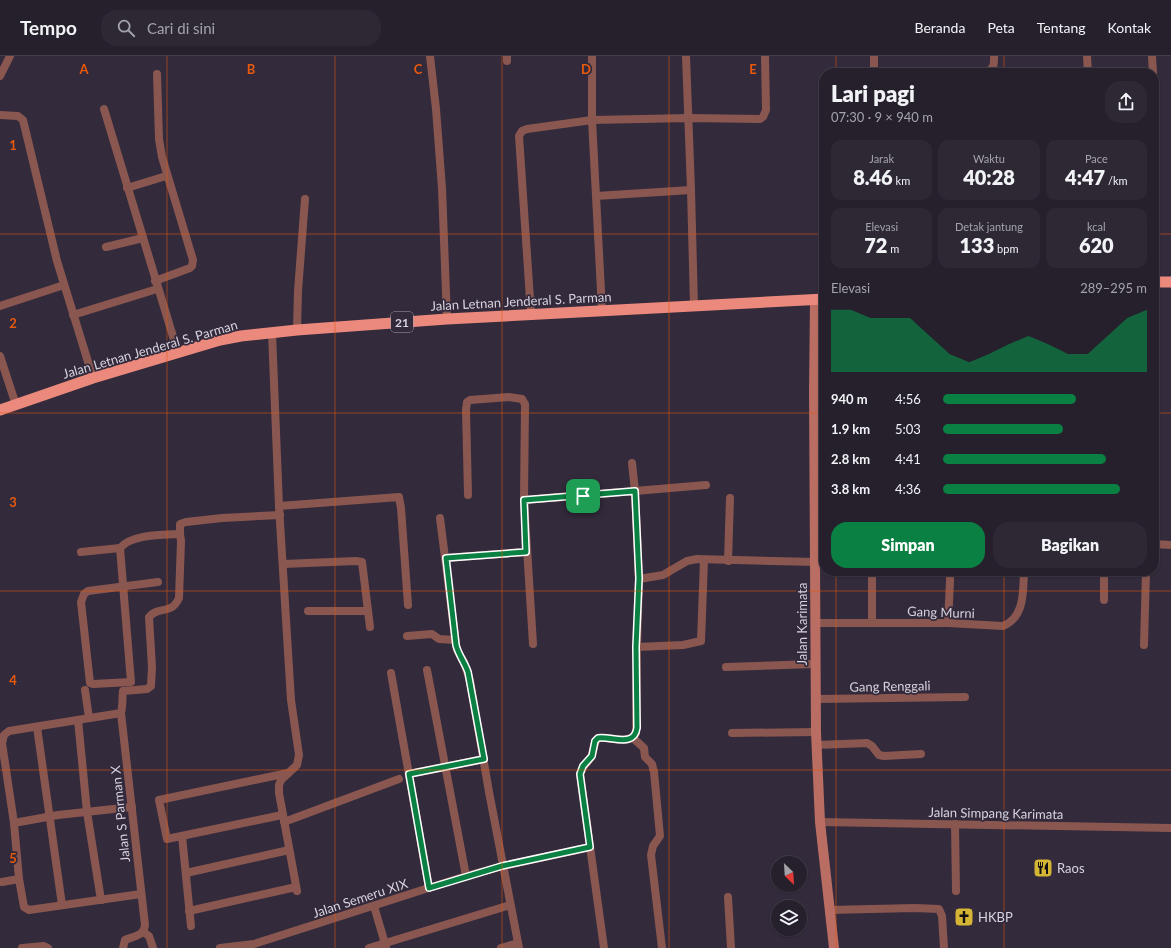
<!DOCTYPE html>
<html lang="id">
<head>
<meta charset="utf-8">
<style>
  :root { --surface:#26202d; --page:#2e2835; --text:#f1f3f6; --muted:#a4a3aa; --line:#423e49; --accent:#0b8043 }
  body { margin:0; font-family:Lato,sans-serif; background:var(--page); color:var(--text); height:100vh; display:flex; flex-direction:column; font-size:15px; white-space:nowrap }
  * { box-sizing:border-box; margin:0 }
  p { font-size:13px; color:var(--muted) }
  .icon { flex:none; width:22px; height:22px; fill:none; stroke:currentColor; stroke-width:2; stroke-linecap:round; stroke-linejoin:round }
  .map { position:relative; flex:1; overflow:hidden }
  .drawer { position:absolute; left:819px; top:12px; width:340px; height:508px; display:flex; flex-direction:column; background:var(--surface); border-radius:16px; box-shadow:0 1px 3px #0004,0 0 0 1px var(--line) }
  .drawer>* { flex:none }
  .needle { width:26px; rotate:155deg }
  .tools { position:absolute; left:771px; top:800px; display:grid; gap:8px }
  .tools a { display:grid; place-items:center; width:36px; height:36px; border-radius:50%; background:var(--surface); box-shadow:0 1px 3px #0004,0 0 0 1px var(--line); font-size:20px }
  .pin { position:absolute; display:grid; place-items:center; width:34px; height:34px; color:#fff; margin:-17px; border-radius:8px; box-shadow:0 2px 6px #0006 }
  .round { display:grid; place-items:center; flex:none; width:42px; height:42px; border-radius:16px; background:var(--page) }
  .overview { display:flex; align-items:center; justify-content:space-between; height:68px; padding:0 12px }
  h1 { font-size:22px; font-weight:800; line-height:30px }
  .metrics { display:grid; grid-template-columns:repeat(3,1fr); gap:6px; height:68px; padding:4px 12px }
  .metrics div { display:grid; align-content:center; border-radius:10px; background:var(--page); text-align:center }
  .metrics b { font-size:20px; font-weight:800 }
  .metrics small { font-size:11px; font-weight:400 }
  .metrics p { font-size:11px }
  .chart { height:112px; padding:8px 12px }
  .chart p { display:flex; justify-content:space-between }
  .chart svg { width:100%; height:72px; margin-top:4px; fill:var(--accent); opacity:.7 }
  .cta { display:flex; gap:8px; margin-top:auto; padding:8px 12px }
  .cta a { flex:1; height:46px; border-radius:16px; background:var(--accent); color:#fff; font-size:16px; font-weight:800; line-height:46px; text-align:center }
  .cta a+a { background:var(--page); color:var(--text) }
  ul { padding:0 12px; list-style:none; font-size:13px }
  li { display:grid; grid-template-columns:64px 48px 1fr; align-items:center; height:30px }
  li i { height:10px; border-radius:5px; background:var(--accent) }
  header { display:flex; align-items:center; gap:24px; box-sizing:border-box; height:56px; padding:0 20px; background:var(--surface); border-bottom:1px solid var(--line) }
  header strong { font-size:19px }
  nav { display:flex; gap:22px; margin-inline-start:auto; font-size:14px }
  .search { width:280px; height:36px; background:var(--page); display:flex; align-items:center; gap:10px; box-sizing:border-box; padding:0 14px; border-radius:16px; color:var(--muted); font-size:15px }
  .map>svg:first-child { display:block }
</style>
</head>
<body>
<header>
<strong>Tempo</strong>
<div class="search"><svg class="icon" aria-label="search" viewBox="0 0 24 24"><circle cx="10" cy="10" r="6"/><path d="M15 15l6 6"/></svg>Cari di sini</div>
<nav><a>Beranda</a><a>Peta</a><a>Tentang</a><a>Kontak</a></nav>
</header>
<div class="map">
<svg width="1171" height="892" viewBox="0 0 1171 892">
  <rect width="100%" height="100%" fill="#332a3c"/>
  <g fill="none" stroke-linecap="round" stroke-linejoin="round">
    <g stroke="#895750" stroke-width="8">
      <polyline points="430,0 436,53 442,132 447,263"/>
      <polyline points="507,0 507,5"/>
      <polyline points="592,0 592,64 602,254"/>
      <polyline points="686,0 691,134 694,250"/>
      <polyline points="874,0 874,17"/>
      <polyline points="1087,0 1088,17"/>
      <polyline points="1152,0 1153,17"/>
      <path d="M962 17 988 15C995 12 994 6 994 0"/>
      <polyline points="0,20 10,0"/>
      <polyline points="1154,45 1155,75"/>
      <polyline points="104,53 178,297"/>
      <polyline points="0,59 18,60 23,64 57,205 93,322"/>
      <polyline points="127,132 166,120"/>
      <polyline points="596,140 691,134"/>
      <polyline points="106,191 143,182"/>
      <polyline points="155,225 190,212 192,210 193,204 162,101 159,83 157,18"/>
      <polyline points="0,250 64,229"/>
      <polyline points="531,258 519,80 522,75 527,73 592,64 689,62 760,63 763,61 766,54 765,0"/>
      <polyline points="73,259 157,233"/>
      <polyline points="297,274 298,235 305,143"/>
      <polyline points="272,277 279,450 291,644 299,699 297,709 281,724 279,729 279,737 297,835"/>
      <polyline points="0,300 16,349"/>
      <polyline points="814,336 824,336"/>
      <polyline points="632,407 635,435 706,429"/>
      <polyline points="468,439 466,354 467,346 470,344 509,341 522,343 525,348 524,444"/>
      <polyline points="279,450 399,441 401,452 408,549"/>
      <polyline points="440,462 456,589 457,594 464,606 470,625 489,736 519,892"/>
      <polyline points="1154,488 1171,489"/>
      <polyline points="81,496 120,492"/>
      <polyline points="445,502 526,496"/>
      <polyline points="728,505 730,442"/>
      <polyline points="283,508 356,505 362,506 370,571"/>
      <polyline points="872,515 872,566"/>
      <polyline points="1104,515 1104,544"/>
      <polyline points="639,523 663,519 687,505 697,503 815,506"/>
      <path d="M158 526 88 535 84 538 81 546 90 627 93 628 131 626 120 492C132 478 162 479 180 478"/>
      <polyline points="308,555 368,555"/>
      <path d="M815 567H948L1003 570C1025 561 1023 535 1024 515"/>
      <polyline points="948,567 950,525 950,515"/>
      <polyline points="407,580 432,578 439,583 455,584"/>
      <path d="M533 588 524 444 635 435 639 523 637 591 636 677C631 690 609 680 598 682 593 688 594 695 591 701 587 708 582 711 580 718L604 892"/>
      <polyline points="1144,589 1146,515"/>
      <polyline points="637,591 683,589 701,585 704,504"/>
      <polyline points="726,611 815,608"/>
      <polyline points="427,614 466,820"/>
      <polyline points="391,617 429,832"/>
      <polyline points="85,634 89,662"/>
      <polyline points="816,643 965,641"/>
      <polyline points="121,657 9,675 4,679 2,687 14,767 19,823 24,851 29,854 141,838"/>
      <polyline points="78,664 87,756 101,844"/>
      <polyline points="37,671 62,849"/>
      <polyline points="732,677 816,676"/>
      <polyline points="633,682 644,692 645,701 652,708 654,716 660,780 653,790 651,799 662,892"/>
      <polyline points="817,689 867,687 872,690 879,699 884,700 921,698"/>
      <polyline points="409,718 484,703"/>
      <polyline points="282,759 167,783 159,744 288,717"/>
      <polyline points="284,766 399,723"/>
      <polyline points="820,766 1171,772"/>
      <polyline points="14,767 58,759 132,751"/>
      <polyline points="955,768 956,835"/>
      <polyline points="182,780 191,870"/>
      <polyline points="186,817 289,794"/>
      <polyline points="2,826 19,823"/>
      <polyline points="728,841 731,892"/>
      <polyline points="374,850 386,891"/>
      <polyline points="829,854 915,852 939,853 942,860 944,892"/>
      <polyline points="189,855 296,831"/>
      <polyline points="143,876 149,880 153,892"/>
      <polyline points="22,892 44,890 48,892"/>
      <path d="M123 892 125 884C134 880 144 880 145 869L121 657C123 649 122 643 123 635L147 633 151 630 152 611 149 561C159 549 171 560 179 542L181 485 180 478V468L186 466 222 462 280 459"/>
      <polyline points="220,892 254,888 466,820 503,810 590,791"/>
      <polyline points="369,892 510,849"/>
      <polyline points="501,892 518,887"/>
    </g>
    <polyline stroke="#ba6d62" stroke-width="10" points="815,244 814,336 816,676 820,766 834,892"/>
    <g stroke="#eb897c" stroke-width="11">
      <polyline points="1154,226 1171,226"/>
      <polyline points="0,354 93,322 220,284 241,280 297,274 447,263 824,243"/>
    </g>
  </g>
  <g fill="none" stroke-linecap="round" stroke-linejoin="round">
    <defs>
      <path id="route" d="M635 435 639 522 636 591 637 672C634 692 612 680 598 682L595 685 592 700 583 710 580 718 590 791 502 810 429 832 409 718 484 703 468 616C465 607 458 598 456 589L446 502 526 496 524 444Z"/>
    </defs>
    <use href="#route" stroke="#fff" stroke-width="8"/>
    <use href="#route" stroke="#0b8043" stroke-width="5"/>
  </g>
  <path fill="none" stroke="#e8590c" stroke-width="1" stroke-opacity="0.55" d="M167 0V892M335 0V892M502 0V892M669 0V892M836 0V17M1004 0V17M0 178H824M1154 178H1171M0 357H824M1154 357H1171M836 515V892M1004 515V892M0 535H1171M0 714H1171"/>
  <defs>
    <symbol id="restaurant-square" viewBox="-11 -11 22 22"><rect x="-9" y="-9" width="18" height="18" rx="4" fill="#d5b534" stroke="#332a3c"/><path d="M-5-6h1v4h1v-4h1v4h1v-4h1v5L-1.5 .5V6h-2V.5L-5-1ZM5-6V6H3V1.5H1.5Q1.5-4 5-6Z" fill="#111"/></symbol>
    <symbol id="church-square" viewBox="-11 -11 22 22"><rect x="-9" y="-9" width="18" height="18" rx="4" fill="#d5b534" stroke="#332a3c"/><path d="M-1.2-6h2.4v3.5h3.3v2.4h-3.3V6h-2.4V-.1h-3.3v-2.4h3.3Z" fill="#111"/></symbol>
  </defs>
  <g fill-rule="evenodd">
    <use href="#restaurant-square" x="1032" y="801" width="22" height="22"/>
    <use href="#church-square" x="953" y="850" width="22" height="22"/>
  </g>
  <g text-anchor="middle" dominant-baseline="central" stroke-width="3.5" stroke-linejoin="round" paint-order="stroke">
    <rect fill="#332a3c" stroke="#a6a0ad" stroke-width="1" x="391" y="256" width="22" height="20" rx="3"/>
    <g font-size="12" font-weight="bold" fill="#d8d3de">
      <text x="402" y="266">21</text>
    </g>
    <g font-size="13" fill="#d8d3de" stroke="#332a3c">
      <text transform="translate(521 245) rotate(-3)">Jalan Letnan Jenderal S. Parman</text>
      <text transform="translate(150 293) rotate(-16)">Jalan Letnan Jenderal S. Parman</text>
      <text transform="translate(941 556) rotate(2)">Gang Murni</text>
      <text transform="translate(802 568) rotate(-90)">Jalan Karimata</text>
      <text transform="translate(890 630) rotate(-1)">Gang Renggali</text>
      <text transform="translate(996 757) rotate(1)">Jalan Simpang Karimata</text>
      <text transform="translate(120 758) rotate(-96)">Jalan S Parman X</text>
      <text transform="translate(360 842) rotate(-18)">Jalan Semeru XIX</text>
    </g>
    <g font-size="13" fill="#d8d3de" stroke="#332a3c" text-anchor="start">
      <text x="1057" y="812">Raos</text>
      <text x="978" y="861">HKBP</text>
    </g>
  </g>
  <g font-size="13" text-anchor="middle" font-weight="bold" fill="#e8590c" stroke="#332a3c" stroke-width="3.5" stroke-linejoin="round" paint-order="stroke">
    <text x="84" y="18">A</text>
    <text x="251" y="18">B</text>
    <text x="418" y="18">C</text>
    <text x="586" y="18">D</text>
    <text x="753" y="18">E</text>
    <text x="13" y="94">1</text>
    <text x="13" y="272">2</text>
    <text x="13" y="451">3</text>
    <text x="13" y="629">4</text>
    <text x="13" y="807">5</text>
  </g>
</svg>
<div class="tools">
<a><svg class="needle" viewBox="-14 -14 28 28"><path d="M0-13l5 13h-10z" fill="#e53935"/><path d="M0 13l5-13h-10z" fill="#a4a3aa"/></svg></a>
<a><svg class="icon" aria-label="layers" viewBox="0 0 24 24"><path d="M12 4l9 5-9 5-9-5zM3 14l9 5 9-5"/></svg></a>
</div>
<div class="pin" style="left:583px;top:440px;background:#1e9e55"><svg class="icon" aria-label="arrive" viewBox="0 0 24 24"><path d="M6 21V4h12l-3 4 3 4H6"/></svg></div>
<section class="drawer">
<div class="overview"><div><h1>Lari pagi</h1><p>07:30 · 9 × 940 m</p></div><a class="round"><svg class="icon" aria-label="share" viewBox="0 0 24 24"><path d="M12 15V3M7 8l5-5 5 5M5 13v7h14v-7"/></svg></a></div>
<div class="metrics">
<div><p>Jarak</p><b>8.46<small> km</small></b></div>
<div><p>Waktu</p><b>40:28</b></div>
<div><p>Pace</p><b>4:47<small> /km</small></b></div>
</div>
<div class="metrics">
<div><p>Elevasi</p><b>72<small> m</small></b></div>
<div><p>Detak jantung</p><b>133<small> bpm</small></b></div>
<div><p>kcal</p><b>620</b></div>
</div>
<div class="chart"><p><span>Elevasi</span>289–295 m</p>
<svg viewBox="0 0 160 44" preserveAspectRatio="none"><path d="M0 44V6L10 6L20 11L30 11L40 11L50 22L60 33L70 38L80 33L90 27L100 22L110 27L120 33L130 33L140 22L150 11L160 6V44z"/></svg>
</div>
<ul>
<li><b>940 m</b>4:56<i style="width:65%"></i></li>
<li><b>1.9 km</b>5:03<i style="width:59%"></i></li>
<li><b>2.8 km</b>4:41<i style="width:80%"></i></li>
<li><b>3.8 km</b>4:36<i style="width:87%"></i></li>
</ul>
<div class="cta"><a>Simpan</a><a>Bagikan</a></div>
</section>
</div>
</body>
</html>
